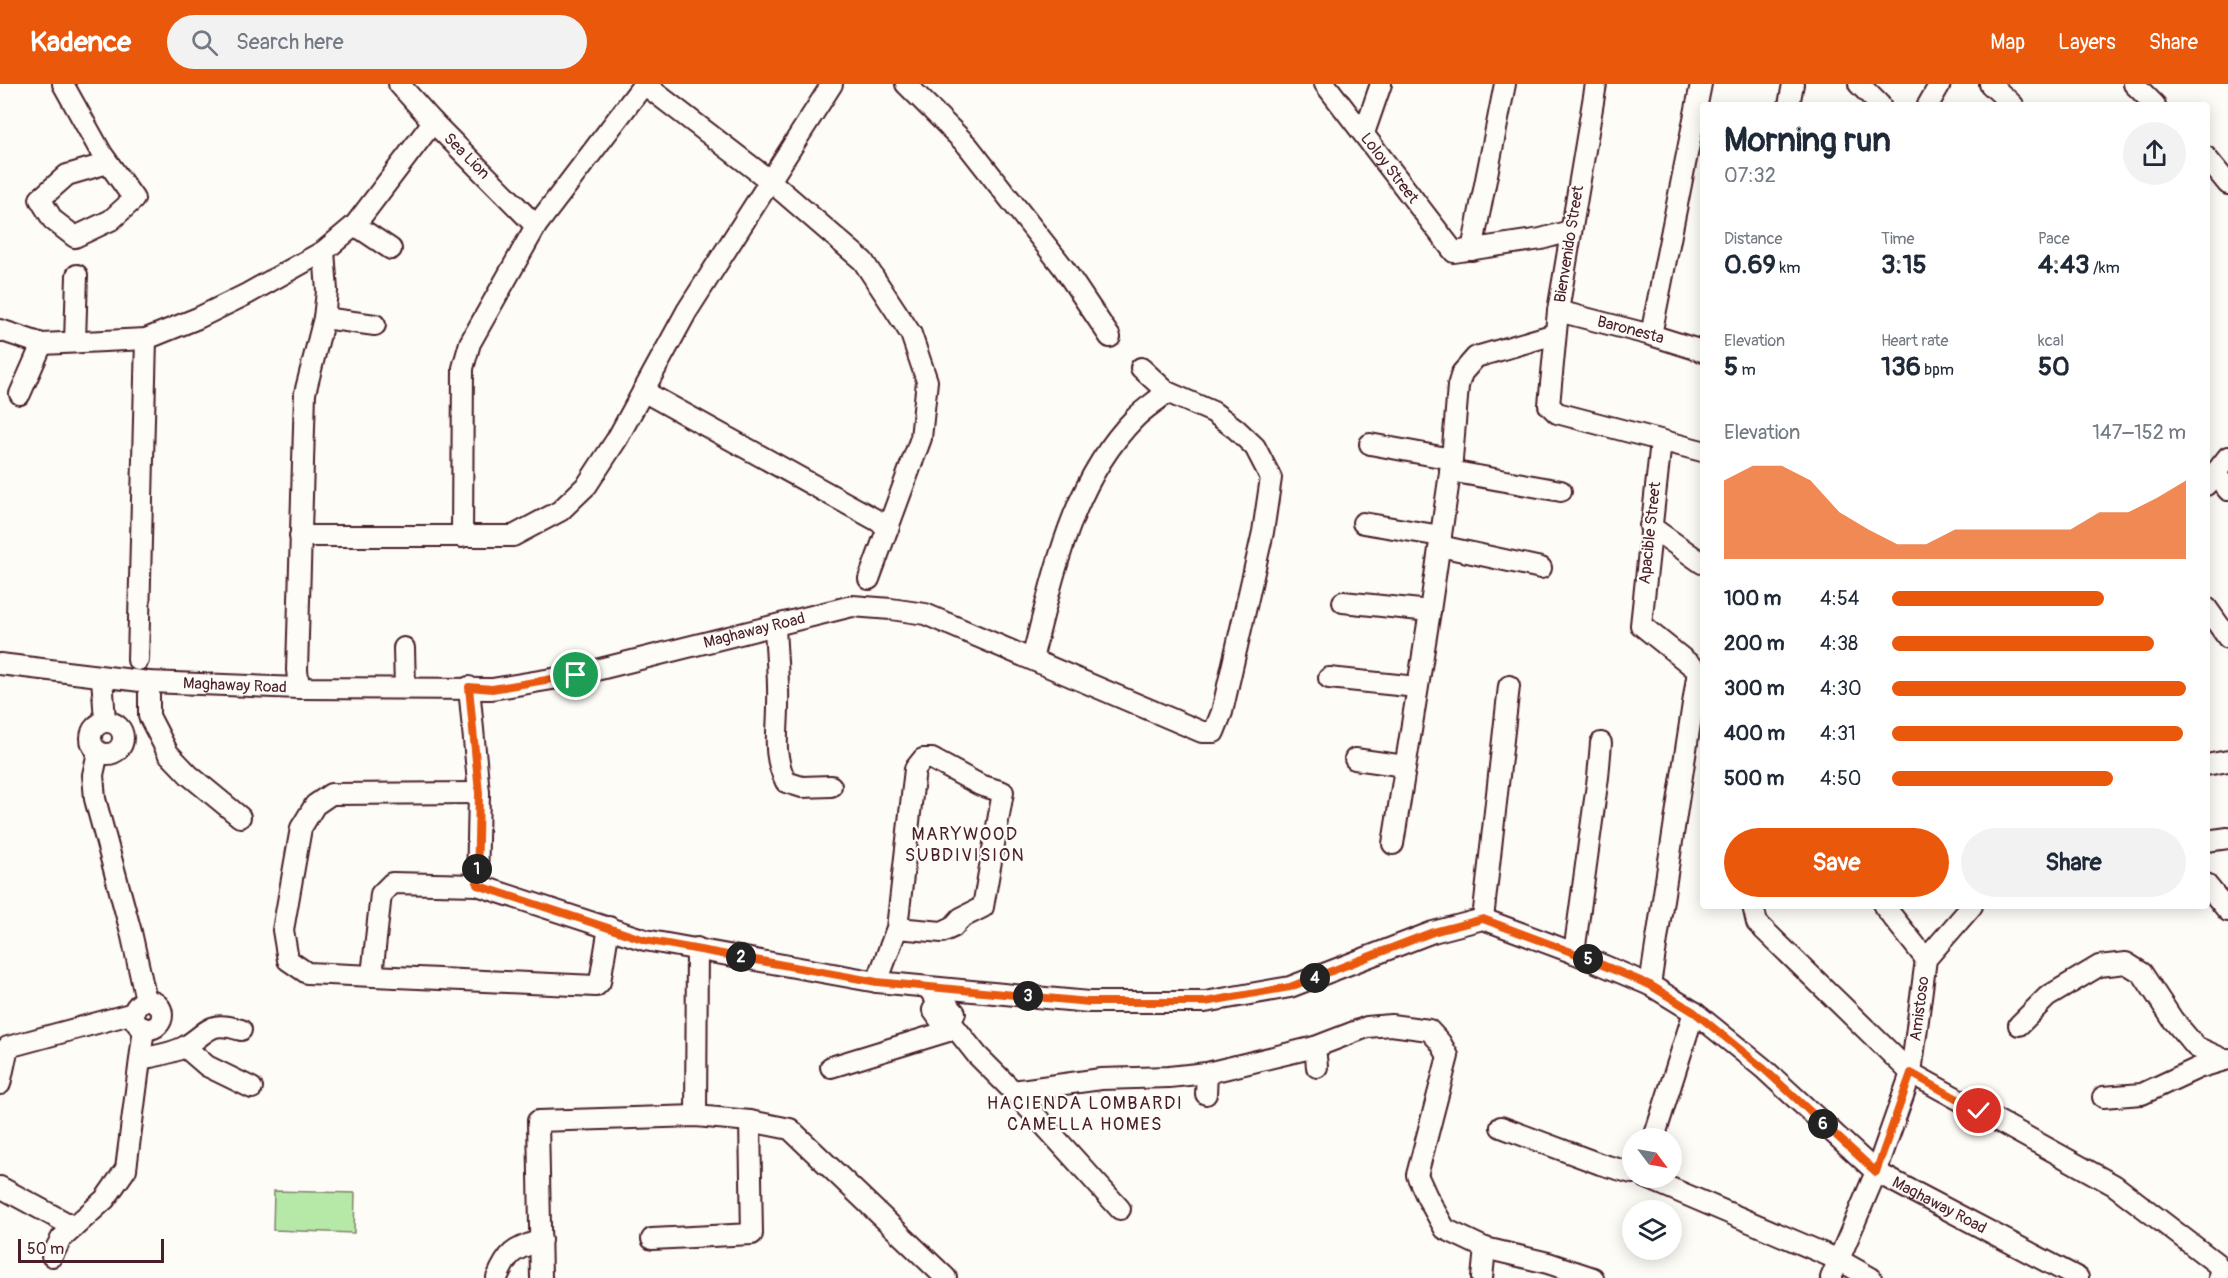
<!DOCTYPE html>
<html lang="en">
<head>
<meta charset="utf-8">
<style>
  :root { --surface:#fff; --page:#f2f2f3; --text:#1f2937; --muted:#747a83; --accent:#ea580c }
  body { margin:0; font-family:Pangolin,sans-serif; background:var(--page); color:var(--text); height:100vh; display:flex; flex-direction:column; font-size:22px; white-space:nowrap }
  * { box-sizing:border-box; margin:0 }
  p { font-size:20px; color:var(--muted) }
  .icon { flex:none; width:33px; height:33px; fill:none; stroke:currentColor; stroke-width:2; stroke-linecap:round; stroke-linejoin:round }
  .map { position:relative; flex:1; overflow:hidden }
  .side { position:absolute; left:1700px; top:18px; width:510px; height:807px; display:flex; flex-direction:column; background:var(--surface); border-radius:6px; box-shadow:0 3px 15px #0003 }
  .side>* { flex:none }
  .needle { width:39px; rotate:122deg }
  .controls { position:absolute; left:1622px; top:1044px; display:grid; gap:12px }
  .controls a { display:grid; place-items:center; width:60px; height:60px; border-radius:50%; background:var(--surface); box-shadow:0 3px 15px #0003; font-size:30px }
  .scale { position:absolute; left:18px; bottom:15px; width:146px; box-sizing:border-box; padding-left:6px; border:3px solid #4a1f2b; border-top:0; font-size:16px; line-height:21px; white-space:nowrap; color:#4a1f2b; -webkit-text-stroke:4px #fdfcf7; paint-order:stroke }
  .pin { position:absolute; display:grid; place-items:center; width:51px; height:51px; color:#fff; margin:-26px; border:3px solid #fff; border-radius:50%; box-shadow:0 2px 6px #0007 }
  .km { position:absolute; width:30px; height:30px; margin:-15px; border-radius:50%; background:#222; color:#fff; font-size:16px; line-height:30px; text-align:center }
  .round { display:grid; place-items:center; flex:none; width:63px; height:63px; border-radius:32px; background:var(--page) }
  .head { display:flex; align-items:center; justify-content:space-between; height:102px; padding:0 24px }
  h1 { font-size:33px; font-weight:700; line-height:45px }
  .figures { display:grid; grid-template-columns:repeat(3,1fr); gap:9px; height:102px; padding:6px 24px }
  .figures div { display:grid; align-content:center }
  .figures b { font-size:26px; font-weight:700 }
  .figures small { font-size:16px; font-weight:400 }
  .figures p { font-size:16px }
  .chart { height:168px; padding:12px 24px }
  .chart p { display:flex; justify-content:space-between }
  .chart svg { width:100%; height:108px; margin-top:6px; fill:var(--accent); opacity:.7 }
  .action { display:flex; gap:12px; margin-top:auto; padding:12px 24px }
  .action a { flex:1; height:69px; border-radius:36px; background:var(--accent); color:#fff; font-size:24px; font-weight:700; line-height:69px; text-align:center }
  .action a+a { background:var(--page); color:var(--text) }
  ul { padding:0 24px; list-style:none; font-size:20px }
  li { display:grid; grid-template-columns:96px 72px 1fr; align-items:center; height:45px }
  li i { height:15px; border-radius:8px; background:var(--accent) }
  header { display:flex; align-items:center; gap:36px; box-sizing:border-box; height:84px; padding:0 30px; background:var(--accent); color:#fff }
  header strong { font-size:28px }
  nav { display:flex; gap:33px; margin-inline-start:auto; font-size:21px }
  .search { width:420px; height:54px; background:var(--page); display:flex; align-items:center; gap:15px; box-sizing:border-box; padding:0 21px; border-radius:33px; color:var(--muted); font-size:22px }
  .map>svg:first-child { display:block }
</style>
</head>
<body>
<header>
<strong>Kadence</strong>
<div class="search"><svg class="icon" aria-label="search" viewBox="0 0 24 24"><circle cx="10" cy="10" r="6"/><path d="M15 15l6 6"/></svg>Search here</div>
<nav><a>Map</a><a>Layers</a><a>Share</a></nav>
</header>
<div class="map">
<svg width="2228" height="1194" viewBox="0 0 2228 1194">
  <rect width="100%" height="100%" fill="#fdfcf7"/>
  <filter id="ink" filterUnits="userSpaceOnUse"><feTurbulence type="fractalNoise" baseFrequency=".0167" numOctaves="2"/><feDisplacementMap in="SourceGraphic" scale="12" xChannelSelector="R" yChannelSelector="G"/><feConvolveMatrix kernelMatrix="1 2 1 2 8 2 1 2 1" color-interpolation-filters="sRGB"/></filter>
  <g filter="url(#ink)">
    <polygon fill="#b6e8a8" stroke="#80846a" stroke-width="1.5" points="274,1107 355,1109 354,1149 273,1146"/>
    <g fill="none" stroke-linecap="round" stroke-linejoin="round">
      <defs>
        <g id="minor">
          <polyline points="63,0 102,70 134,115 111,136 75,153 53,136 40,115 67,91 108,79"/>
          <path id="s1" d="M399 0 433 38 536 142"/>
          <polyline points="644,0 769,96 863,177 911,250 927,297 921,354 869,495"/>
          <polyline points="906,0 968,62 1063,183 1110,253"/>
          <path id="s2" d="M1325 0 1454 168 1541 155 1570 147"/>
          <polyline points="1596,0 1558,227 1549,321 1557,329 1702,367"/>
          <polyline points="1859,0 1880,21"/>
          <polyline points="1990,0 2013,21"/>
          <polyline points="2134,0 2155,21"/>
          <polyline points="1789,21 1793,0"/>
          <polyline points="1928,21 1940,0"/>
          <polyline points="1364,49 1381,0"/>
          <polyline points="2206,73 2228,100"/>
          <polyline points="355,141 391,165"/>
          <polyline points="1472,166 1505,0"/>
          <path id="s3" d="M1558 227 1651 251 1702 267"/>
          <polyline points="324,234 375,241"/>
          <polyline points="0,246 42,260 146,255 198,234 247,210 324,167 355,141 433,38"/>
          <polyline points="1651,251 1701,0"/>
          <polyline points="75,258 77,191"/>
          <polyline points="643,307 889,443"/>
          <polyline points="20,310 42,260"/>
          <polyline points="1661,357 1641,541 1702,590"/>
          <polyline points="1370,360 1452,375"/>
          <polyline points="1450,387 1561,407"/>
          <polyline points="2216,390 2228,406"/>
          <polyline points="2206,401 2228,373"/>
          <polyline points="1363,439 1441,452"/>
          <polyline points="1650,442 1702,479"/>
          <polyline points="300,452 513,452 560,427 587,401 617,355 687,227 832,0"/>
          <polyline points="462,453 463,284 470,259 536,142 644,0"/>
          <polyline points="1440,462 1541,484"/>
          <polyline points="1343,518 1430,527"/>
          <polyline points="2206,523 2228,554"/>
          <path d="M775 542C776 568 779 595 778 621 778 652 772 669 786 698L802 703 831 702"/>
          <polyline points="404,564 405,604"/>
          <path d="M1032 575C1054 491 1071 399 1135 334 1145 324 1157 317 1167 308"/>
          <polyline points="138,576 146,255"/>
          <path id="s4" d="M0 580 149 598 299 604 492 605 576 591 852 522 891 525 925 530 1202 648H1214L1222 628 1263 448 1271 394 1255 363 1236 345 1213 328 1167 308 1141 284"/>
          <polyline points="102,593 105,637"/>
          <polyline points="1329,594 1417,603"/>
          <polyline points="149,598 149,632 168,669 189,691 240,733"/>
          <polyline points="469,603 479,709 477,801"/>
          <polyline points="299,604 297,586 305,309 324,234 327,207 324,167"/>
          <circle cx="107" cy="654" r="16"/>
          <polyline points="98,668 93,691 95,715 131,848 146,916"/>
          <polyline points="1355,675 1405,682"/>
          <polyline points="2206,681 2228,677"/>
          <polyline points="479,709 331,710 315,721 301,744 283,846 288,876 307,889 596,902 600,898 609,843"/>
          <polyline points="2206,757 2228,754"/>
          <polyline points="1393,760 1430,527 1452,375 1458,302 1462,289 1476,273 1555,250"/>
          <polyline points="2206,800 2228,827"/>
          <polyline points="1753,822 1757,839 1911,989 2114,1101 2216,1179 2220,1185 2219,1194"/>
          <polyline points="1884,822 1926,875"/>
          <polyline points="1483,835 1509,602"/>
          <polyline points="1574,869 1598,693 1601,659"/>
          <path id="s5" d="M372 891 381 810 392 799 477 801 645 856 877 898 1089 918H1205L1290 903 1433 848 1483 835 1574 869 1650 901 1694 928 1763 984 1876 1088 2078 1194"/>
          <polyline points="877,898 897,844 915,685 923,675 932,675 980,701 1003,708 983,823 961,834 953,843 942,848 897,844"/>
          <polyline points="1650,901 1698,587"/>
          <polyline points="928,904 938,918 933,926 942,939 950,937 955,929 946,919 938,918"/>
          <circle cx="148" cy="931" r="14"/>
          <polyline points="950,937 977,971 1013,1007 1120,1125"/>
          <polyline points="2019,941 2047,913 2099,882 2126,879 2142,889 2173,936 2196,963 2225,976"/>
          <polyline points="185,963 207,982 252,1004"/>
          <polyline points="1315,963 1317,983"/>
          <path d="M141 975C155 972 174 969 186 962 210 947 209 936 241 946"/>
          <polyline points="831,983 955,945"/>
          <polyline points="0,1000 8,963 134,929"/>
          <polyline points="1013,1007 1101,995 1169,993 1207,989 1315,963 1367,943 1391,941 1429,946 1440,958 1448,972 1417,1091 1427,1113 1445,1145 1485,1164 1548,1179 1593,1194"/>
          <polyline points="1206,1010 1207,989"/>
          <polyline points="2103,1013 2142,1010 2198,984 2228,975"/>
          <polyline points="696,1032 697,864"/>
          <polyline points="1501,1043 1600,1080 1632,1089"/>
          <polyline points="1654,1054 1694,928"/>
          <polyline points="1647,1094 1839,1176 1871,1194"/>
          <polyline points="0,1103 74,1143"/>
          <polyline points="652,1155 752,1150 750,1037"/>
          <polyline points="52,1172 61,1155 105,1115 126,1085 144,944"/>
          <path d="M497 1194C509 1166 514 1166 541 1156"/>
          <polyline points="541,1194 538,1037 696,1032 750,1037 790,1045 946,1194"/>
          <polyline points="1482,1194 1485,1164"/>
          <path id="s6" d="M1831 1194 1876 1088 1911 989 1926 875 1972 822"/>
        </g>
      </defs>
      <use href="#minor" stroke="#4a1f2b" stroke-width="24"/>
      <use href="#minor" stroke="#fdfcf7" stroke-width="20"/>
    </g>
  </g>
  <g fill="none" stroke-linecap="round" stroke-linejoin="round" filter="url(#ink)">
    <defs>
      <polyline id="route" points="576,591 492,605 469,603 479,709 477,801 645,856 877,898 1089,918 1205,918 1290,903 1433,848 1483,835 1574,869 1650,901 1694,928 1763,984 1876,1088 1911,989 1979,1027"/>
    </defs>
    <use href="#route" stroke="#fff" stroke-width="12"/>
    <use href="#route" stroke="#ea580c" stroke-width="8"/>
  </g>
  <g text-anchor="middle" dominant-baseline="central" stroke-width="4.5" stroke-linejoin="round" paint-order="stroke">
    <g font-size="16" fill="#4a1f2b" stroke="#fdfcf7">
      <text stroke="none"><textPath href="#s1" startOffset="99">Sea Lion</textPath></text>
      <text stroke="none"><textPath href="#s2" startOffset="106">Loloy Street</textPath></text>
      <text transform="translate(1569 160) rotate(-81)">Bienvenido Street</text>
      <text stroke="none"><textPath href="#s3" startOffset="75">Baronesta</textPath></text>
      <text transform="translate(1650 449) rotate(-84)">Apacible Street</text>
      <text stroke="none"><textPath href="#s4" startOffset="762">Maghaway Road</textPath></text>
      <text stroke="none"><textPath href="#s4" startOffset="236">Maghaway Road</textPath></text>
      <text stroke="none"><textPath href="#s6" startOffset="285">Amistoso</textPath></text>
      <text stroke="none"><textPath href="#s5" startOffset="1760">Maghaway Road</textPath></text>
    </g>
    <g font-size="18" letter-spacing="1.5" fill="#4a1f2b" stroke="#fdfcf7">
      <text x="965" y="750">MARYWOOD<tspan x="965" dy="21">SUBDIVISION</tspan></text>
      <text x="1085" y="1019">HACIENDA LOMBARDI<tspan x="1085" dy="21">CAMELLA HOMES</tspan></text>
    </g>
  </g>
</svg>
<div class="controls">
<a><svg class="needle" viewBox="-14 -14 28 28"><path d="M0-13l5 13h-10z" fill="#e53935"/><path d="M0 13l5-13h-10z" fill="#747a83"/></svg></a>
<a><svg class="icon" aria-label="layers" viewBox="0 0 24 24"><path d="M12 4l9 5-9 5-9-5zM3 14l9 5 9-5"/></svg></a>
</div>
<div class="scale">50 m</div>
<div class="pin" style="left:576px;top:591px;background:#1e9e55"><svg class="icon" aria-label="arrive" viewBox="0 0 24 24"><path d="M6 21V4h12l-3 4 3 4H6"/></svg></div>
<div class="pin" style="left:1979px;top:1027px;background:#d93025"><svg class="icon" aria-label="check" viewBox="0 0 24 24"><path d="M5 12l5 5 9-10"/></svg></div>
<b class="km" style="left:477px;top:785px">1</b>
<b class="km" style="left:741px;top:873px">2</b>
<b class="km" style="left:1028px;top:912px">3</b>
<b class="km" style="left:1315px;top:894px">4</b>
<b class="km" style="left:1588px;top:875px">5</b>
<b class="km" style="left:1823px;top:1040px">6</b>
<section class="side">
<div class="head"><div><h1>Morning run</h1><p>07:32</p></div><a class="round"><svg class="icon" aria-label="share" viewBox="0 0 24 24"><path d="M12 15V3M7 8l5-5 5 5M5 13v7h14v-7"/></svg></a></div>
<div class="figures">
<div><p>Distance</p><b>0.69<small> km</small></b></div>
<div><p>Time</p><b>3:15</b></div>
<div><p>Pace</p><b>4:43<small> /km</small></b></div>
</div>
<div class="figures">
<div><p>Elevation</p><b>5<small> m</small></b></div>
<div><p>Heart rate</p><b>136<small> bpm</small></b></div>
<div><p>kcal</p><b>50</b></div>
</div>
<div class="chart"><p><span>Elevation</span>147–152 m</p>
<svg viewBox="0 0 160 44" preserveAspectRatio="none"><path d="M0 44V12L10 6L20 6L30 12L40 25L50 32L60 38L70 38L80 32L90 32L100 32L110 32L120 32L130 25L140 25L150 19L160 12V44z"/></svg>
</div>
<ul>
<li><b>100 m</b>4:54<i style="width:72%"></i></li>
<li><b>200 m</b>4:38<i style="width:89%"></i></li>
<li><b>300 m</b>4:30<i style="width:100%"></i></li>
<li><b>400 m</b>4:31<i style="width:99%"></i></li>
<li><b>500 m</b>4:50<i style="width:75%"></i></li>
</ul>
<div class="action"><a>Save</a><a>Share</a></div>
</section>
</div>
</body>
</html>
